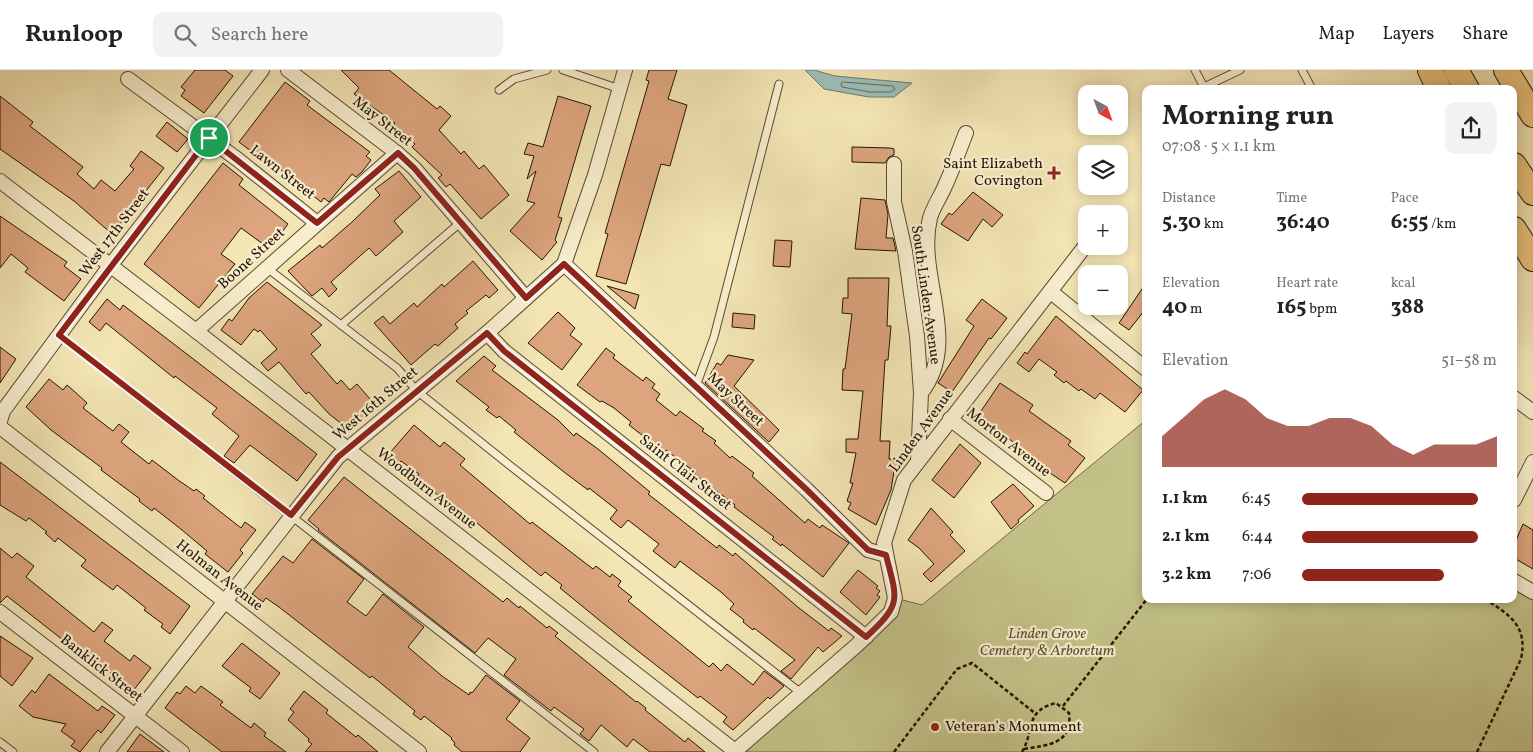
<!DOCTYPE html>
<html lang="en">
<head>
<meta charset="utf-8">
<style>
  :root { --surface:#fff; --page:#f2f2f2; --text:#222; --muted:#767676; --line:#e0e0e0; --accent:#8f2418 }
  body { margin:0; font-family:Vollkorn,serif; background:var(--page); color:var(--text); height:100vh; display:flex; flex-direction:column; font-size:19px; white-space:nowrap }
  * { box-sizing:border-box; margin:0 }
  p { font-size:16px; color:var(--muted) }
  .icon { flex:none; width:28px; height:28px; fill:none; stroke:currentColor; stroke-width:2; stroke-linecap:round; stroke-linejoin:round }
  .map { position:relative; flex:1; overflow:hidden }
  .sheet { position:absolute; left:1142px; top:15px; width:375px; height:518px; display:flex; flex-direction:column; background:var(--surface); border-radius:10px; box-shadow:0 2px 12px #0003 }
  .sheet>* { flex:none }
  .needle { width:32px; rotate:139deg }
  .controls { position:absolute; left:1078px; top:15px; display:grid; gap:10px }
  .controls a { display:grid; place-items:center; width:50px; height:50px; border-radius:10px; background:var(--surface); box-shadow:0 2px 12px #0003; font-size:25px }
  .pin { position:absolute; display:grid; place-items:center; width:42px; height:42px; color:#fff; margin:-21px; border:2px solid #fff; border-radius:50%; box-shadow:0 1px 5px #0007 }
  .round { display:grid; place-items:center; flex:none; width:52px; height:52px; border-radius:10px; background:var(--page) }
  .overview { display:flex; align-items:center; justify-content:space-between; height:85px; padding:0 20px }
  h1 { font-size:28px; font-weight:700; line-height:38px }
  .figures { display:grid; grid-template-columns:repeat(3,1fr); gap:8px; height:85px; padding:5px 20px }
  .figures div { display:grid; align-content:center }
  .figures b { font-size:21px; font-weight:700 }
  .figures small { font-size:14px; font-weight:400 }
  .figures p { font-size:14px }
  .chart { height:140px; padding:10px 20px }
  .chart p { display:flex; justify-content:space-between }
  .chart svg { width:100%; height:90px; margin-top:5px; fill:var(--accent); opacity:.7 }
  ul { padding:0 20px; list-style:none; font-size:16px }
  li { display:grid; grid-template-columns:80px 60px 1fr; align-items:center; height:38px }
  li i { height:12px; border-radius:6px; background:var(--accent) }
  header { display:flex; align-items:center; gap:30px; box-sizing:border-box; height:70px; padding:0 25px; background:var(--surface); border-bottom:1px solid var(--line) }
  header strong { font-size:24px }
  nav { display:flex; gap:28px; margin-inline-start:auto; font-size:18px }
  .search { width:350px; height:45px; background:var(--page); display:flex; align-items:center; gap:12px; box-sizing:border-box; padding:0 18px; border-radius:10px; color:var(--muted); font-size:19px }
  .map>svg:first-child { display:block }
</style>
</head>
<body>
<header>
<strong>Runloop</strong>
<div class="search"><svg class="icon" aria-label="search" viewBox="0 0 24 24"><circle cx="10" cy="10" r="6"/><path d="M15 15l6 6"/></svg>Search here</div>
<nav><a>Map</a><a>Layers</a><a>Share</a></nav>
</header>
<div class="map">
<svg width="1533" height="682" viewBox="0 0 1533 682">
  <rect width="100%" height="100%" fill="#f3e5b4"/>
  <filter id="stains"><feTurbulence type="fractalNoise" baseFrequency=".004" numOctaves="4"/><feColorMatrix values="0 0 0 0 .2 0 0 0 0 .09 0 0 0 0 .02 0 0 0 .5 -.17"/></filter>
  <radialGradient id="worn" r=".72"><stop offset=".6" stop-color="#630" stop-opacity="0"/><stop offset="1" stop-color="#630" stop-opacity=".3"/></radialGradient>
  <polygon fill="#c3c288" stroke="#746a46" points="1146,350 1146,529 1514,529 1514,511 1533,522 1533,682 734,682 801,623 895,528 922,535"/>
  <polygon fill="#9dbdb5" stroke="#6d796e" points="805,0 814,0 835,6 912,13 894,27 869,27 824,19"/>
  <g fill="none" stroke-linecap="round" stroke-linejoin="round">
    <polygon stroke="#61685c" stroke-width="1" points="843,12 893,16 895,19 891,22 870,22 842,17 841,14"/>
  </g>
  <g fill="#dda57d" stroke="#251304">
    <polygon points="195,0 225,0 233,6 204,43 181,26 185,20 181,17"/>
    <polygon points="341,0 389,0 437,39 440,36 451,46 439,60 461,84 464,81 479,99 484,95 509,125 481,149 450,114 446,117 438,108 442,105 412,77 415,74 393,56 395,53 354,24 359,18"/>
    <polygon points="649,0 677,0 668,29 687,35 670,96 661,94 626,214 596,206 608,164 605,163 649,11 646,10"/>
    <polygon points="285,12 310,31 307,35 370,82 366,86 371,90 362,102 356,107 352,104 329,132 324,128 321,132 266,88 264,91 239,72"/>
    <polygon points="0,26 33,52 30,56 83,97 77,104 94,119 101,110 115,121 134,99 130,96 141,81 164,98 112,164 74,131 0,79"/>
    <polygon points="558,26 591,36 558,147 562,148 555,170 557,172 542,190 510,161 535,133 527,131 536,101 527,109 534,86 524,84 528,73 543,77"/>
    <polygon points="167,52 188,69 177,82 156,66"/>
    <polygon points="852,77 890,78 894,79 894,85 889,87 885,93 852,92"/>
    <polygon points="223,93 243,109 239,115 288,154 271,177 265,172 263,174 241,158 221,184 235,194 199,238 144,194"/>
    <polygon points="399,101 421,127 394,151 403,162 376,186 369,178 331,212 337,219 329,227 322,218 312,226 288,201 320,175 322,178 352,152 380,125 375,119"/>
    <polygon points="973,122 1003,145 992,157 983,149 968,171 941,154 949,143 952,145"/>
    <polygon points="861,128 885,130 888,144 886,168 893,168 896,181 855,179"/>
    <polygon points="0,146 67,192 64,196 81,209 64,231 25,202 28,198 11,184 0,198"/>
    <polygon points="775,170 792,171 790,197 773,196"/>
    <polygon points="473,191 498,220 489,228 486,225 466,241 468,243 455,254 458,258 438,276 435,274 411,295 374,253 383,246 390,254 414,233 417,237 442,214 444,217"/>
    <polygon points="848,208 889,208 887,256 891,256 888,290 885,290 880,371 890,371 889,389 897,389 896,401 894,401 891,420 876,455 848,439 851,433 847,431 853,413 850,413 856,383 846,382 846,369 858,369 863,321 842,320 843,299 845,299 852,244 842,243 843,228 848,228"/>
    <polygon points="267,212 322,255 311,264 321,275 311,284 337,314 341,310 350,320 357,314 377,337 351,361 329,344 309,322 306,324 279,292 268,301 261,293 277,279 260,260 258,262 254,259 241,275 221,260 229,249 232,251 249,228"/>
    <polygon points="1146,213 1146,243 1144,241 1129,260 1119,253"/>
    <polygon points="607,216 639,225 635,239"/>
    <polygon points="107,229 120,240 123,235 317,384 297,411 250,375 234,393 224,386 239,366 212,344 217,338 175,306 174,308 106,253 100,261 89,252"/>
    <polygon points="982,229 1007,248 991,269 989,268 952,322 938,313 974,256 966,250"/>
    <polygon points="558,242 575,258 570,265 582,274 562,300 528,273"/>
    <polygon points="733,243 755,245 754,259 732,257"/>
    <polygon points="1056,246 1143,320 1125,342 1100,323 1095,329 1081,319 1079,321 1066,311 1064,313 1054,305 1057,302 1039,289 1029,302 1017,293 1025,282 1027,284"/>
    <polygon points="0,277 16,289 0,313"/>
    <polygon points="606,278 615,285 613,288 643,311 646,307 655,314 652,318 660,324 656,330 676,346 680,341 704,359 702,361 716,371 714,373 730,388 732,386 754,403 752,406 805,453 808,449 820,458 822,455 849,473 823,507 782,474 781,476 772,469 774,467 734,437 735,435 714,419 711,423 703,416 705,413 695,404 696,403 666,380 665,383 629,355 631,352 614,338 602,331 600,332 577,315"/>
    <polygon points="728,285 754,290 734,316 779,360 769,372 705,313 717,293 721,295"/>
    <polygon points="484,286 496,296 492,300 558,350 574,366 576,363 598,379 650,422 648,424 717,478 719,475 733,486 735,483 799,538 829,561 831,558 842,566 823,582 818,577 791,609 781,601 795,590 754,558 753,560 743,552 744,550 730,539 734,534 721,522 680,491 675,498 653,481 659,474 628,450 621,458 610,449 617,440 589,418 588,420 564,402 514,362 516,360 499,346 497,348 486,340 489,337 456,311"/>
    <polygon points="49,309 63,320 67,315 75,322 87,333 83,338 113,361 119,354 129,362 121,372 149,394 152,390 178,410 194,421 196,419 205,426 203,428 241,458 245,452 256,460 240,480 243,483 228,502 205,484 207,481 182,460 154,438 152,441 139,431 140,429 101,400 102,398 51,360 26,337"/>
    <polygon points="1000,313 1033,335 1029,341 1071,371 1068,375 1085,388 1065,413 1038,395 1039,393 1008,368 995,360 992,363 975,350"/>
    <polygon points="414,355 440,377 444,372 465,389 460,395 530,454 532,452 593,499 596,496 610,507 612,504 621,511 618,516 632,527 628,531 709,597 713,593 721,601 727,594 753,615 764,601 784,616 770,629 768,627 733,660 723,652 727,647 700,626 698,628 620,567 560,518 562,515 545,502 541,506 477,453 440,427 417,407 419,404 401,391 399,393 388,385"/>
    <polygon points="960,374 981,393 954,428 932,410"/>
    <polygon points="0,392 190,536 170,564 161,557 163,554 144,540 146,538 117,515 113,520 81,496 86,490 58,468 55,472 45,463 47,462 29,448 26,451 0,435"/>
    <polygon points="344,407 503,532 507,528 519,538 520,536 547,558 549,556 558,563 555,566 636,632 637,631 646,638 645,640 685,672 688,668 705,682 650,682 633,669 627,677 601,655 589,671 580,664 584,659 554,637 551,641 504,605 516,589 488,568 475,583 318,460 319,459 308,450"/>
    <polygon points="1013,414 1034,436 1018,450 1019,452 1011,459 991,432"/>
    <polygon points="931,438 953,462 950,465 965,481 931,512 923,504 934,494 919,478 908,470"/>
    <polygon points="1523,454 1533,460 1533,499 1514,488 1514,475"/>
    <polygon points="312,469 364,509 347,532 366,546 383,524 424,557 408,577 442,606 469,625 470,622 472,623 486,605 520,631 506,649 530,668 520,682 462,682 454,675 455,673 451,669 452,668 424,646 421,650 413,644 415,641 372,606 370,608 279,537 266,528 263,532 252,524 283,486 293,493"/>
    <polygon points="0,478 12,488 17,483 34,496 26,507 94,562 102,552 113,560 104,571 130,591 134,585 151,598 133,621 71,570 68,574 7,526 0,533"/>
    <polygon points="858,500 878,516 876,518 880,521 877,525 880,527 866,545 840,522"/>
    <polygon points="0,566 33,588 12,616 0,606"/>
    <polygon points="242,573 280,603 260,629 249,621 251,618 222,596"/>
    <polygon points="49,604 98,641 102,636 115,645 101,663 98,660 80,682 71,676 75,671 61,661 66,654 33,647 19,636 32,620 35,623"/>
    <polygon points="186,616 195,623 201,616 223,632 220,635 251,658 254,653 266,663 264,666 286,682 222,682 165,638 177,622 180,624"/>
    <polygon points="304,621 328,640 326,643 356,667 358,665 378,682 305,682 312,674 308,671 309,669 288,650 294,642 290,639"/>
    <polygon points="140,664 164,682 127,682"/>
  </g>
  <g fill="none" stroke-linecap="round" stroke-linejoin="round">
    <defs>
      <g id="service">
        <polyline points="563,0 620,19"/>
        <polyline points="1195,0 1205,19"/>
        <polyline points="1302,0 1312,19"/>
        <polyline points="1204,17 1240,0"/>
        <polyline points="499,20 514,9 547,0"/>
        <polyline points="267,198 397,298 417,321 508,394 801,623"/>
        <polyline points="341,255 461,152"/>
        <polyline points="59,265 594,682"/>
        <polyline points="696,316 714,267 779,14"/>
        <polyline points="0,672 13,682"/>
      </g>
      <g id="minor">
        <polyline points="288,0 397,83 414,98 526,228"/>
        <polyline points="128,9 237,89 317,153"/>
        <polyline points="894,94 894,132 905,181 917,266 921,323 918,391"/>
        <polyline points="0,111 196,261 735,681"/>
        <polyline points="564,194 806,419 868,480 886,485"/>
        <polyline points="1051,222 1146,299"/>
        <polyline points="196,261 397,83"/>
        <polyline points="487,263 504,281 866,567"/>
        <path d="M921 323C962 271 916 206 930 148 933 137 941 126 945 116 953 99 959 80 966 63"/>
        <polyline points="1514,328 1533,342"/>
        <polyline points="950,349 1046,423"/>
        <polyline points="0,351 3,341 110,196 262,0"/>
        <polyline points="0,357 419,682"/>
        <polyline points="1514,430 1533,392"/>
        <polyline points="1514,511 1533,522"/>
        <polyline points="0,542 182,682"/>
        <polyline points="107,682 338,387 487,263 564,194 595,105 625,0"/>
        <polyline points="734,682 857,575 891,542 895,528 884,473 904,410 1086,175"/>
      </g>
      <g id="motorway">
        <polyline points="1430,0 1439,19"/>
        <polyline points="1456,0 1467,19"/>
        <polyline points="1506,0 1533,45"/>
        <polyline points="1514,95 1533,123"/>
        <polyline points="1514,159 1533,189"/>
      </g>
    </defs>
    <use href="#service" stroke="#584830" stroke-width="9"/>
    <use href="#minor" stroke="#584830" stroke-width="16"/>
    <use href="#motorway" stroke="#251304" stroke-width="26"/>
    <g stroke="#251304" stroke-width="2.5" stroke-dasharray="4 2.5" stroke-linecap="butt">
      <polyline points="1063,636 1147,529"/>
      <polyline points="894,682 957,599 972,593 1036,644"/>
      <path d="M1022 682C1035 660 1024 641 1056 633L1069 643C1073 674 1048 675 1024 679"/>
      <path d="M1477 682 1521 589C1528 556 1510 545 1485 529"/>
    </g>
    <use href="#service" stroke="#f7eece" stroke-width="7"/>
    <use href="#minor" stroke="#f7eece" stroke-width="14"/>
    <use href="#motorway" stroke="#eac27a" stroke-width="24"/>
  </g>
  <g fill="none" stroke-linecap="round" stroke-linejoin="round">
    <defs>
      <path id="route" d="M209 68 317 153 398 83 414 98 526 228 564 194 806 419 868 480 886 485C897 530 903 533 866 567L504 281 487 263 338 387 291 445 59 265Z"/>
    </defs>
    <use href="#route" stroke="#fff" stroke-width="10"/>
    <use href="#route" stroke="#8f2418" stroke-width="6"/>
  </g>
  <g fill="#8f2418" stroke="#f7eece" stroke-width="2">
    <path d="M1051.5 95.5h5v5h5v5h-5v5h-5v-5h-5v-5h5z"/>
    <circle cx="935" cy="657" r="5"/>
  </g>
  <g text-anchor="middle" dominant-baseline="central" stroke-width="4.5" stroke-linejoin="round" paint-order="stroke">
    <g font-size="15" fill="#251304" stroke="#f7eece">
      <text transform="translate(382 52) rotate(38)">May Street</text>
      <text transform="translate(282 103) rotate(38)">Lawn Street</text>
      <text transform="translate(115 163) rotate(-53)">West 17th Street</text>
      <text transform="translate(252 189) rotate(-42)">Boone Street</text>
      <text transform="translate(925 225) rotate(82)">South Linden Avenue</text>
      <text transform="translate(735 330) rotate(43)">May Street</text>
      <text transform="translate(376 334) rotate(-40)">West 16th Street</text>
      <text transform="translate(922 361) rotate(-54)">Linden Avenue</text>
      <text transform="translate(1008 373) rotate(38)">Morton Avenue</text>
      <text transform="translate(685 403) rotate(38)">Saint Clair Street</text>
      <text transform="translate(426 419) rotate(38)">Woodburn Avenue</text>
      <text transform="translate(219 506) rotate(38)">Holman Avenue</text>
      <text transform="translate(101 599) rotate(38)">Banklick Street</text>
    </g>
    <g font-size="15" fill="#251304" stroke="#f7eece" text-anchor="end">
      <text x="1043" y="94">Saint Elizabeth<tspan x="1043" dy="17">Covington</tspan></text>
      <text x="945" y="657" text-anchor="start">Veteran’s Monument</text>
    </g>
    <g font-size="15" font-style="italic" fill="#5c5032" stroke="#f7eece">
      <text x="1047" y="564">Linden Grove<tspan x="1047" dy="17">Cemetery &amp; Arboretum</tspan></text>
    </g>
  </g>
  <rect width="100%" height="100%" filter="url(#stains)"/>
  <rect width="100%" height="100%" fill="url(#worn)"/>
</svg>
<div class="controls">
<a><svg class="needle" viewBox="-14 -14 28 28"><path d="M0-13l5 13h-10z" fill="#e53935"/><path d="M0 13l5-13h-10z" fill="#767676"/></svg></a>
<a><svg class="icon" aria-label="layers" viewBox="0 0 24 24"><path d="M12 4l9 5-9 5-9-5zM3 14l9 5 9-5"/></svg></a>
<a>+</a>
<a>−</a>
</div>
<div class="pin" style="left:209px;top:68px;background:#1e9e55"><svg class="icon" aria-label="arrive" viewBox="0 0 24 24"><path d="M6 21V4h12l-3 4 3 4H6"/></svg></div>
<section class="sheet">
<div class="overview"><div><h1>Morning run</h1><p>07:08 · 5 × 1.1 km</p></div><a class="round"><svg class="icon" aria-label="share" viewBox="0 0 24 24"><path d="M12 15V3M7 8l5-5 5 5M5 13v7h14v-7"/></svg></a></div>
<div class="figures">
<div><p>Distance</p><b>5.30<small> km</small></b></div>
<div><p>Time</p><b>36:40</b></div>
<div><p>Pace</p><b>6:55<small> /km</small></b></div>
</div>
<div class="figures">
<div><p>Elevation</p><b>40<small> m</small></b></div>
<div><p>Heart rate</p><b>165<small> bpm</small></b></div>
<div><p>kcal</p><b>388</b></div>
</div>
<div class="chart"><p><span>Elevation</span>51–58 m</p>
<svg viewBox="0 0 160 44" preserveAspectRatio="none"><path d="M0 44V29L10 20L20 11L30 6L40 11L50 20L60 24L70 24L80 20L90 20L100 24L110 33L120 38L130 33L140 33L150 33L160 29V44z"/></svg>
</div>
<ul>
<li><b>1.1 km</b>6:45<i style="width:90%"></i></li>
<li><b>2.1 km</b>6:44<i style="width:90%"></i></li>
<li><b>3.2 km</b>7:06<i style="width:73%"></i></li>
</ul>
</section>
</div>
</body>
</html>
